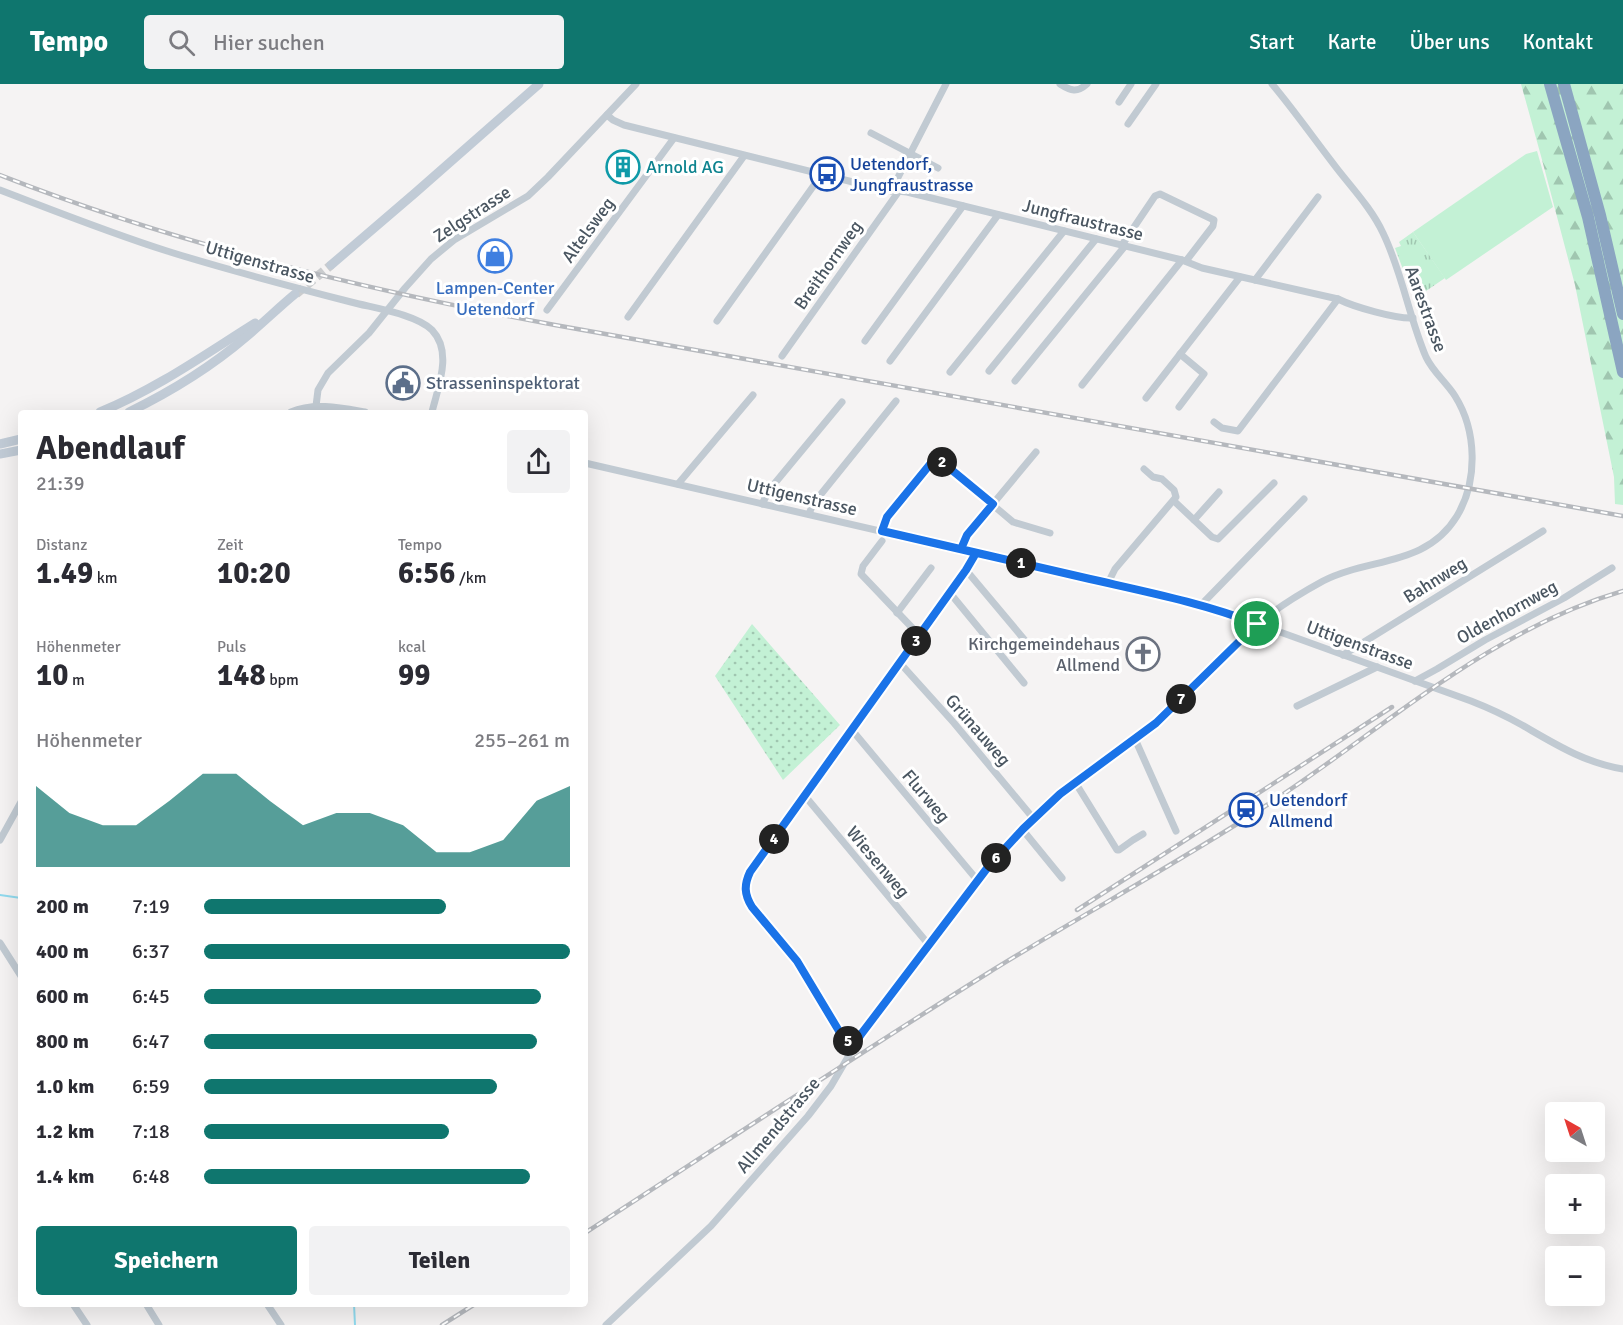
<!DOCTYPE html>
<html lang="de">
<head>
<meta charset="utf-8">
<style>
  :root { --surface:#fff; --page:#f2f2f3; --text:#2b2b33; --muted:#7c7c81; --accent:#0f766e }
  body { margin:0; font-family:Signika,sans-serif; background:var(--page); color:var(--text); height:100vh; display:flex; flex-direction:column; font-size:22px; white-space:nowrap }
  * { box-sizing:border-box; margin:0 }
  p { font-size:20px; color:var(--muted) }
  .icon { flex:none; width:33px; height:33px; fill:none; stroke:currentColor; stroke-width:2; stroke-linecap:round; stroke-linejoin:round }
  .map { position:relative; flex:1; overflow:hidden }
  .side { position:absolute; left:18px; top:326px; width:570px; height:897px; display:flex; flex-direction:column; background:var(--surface); border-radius:6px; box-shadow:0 6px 24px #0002 }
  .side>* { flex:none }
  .needle { width:39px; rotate:321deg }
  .buttons { position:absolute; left:1545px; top:1018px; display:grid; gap:12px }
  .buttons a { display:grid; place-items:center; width:60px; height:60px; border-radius:6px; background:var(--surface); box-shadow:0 6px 24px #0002; font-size:30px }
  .pin { position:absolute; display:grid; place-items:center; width:51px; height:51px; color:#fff; margin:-26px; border:3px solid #fff; border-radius:50%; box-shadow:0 2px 6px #0007 }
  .km { position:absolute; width:30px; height:30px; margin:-15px; border-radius:50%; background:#222; color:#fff; font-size:16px; line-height:30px; text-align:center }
  .round { display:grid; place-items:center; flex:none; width:63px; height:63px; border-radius:6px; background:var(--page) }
  .summary { display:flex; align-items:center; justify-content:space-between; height:102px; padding:0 18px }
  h1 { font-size:33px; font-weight:800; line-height:45px }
  .metrics { display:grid; grid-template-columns:repeat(3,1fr); gap:9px; height:102px; padding:6px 18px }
  .metrics div { display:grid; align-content:center }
  .metrics b { font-size:30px; font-weight:800 }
  .metrics small { font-size:16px; font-weight:400 }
  .metrics p { font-size:16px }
  .chart { height:168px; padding:12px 18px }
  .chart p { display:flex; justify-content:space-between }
  .chart svg { width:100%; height:108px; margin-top:6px; fill:var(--accent); opacity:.7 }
  .action { display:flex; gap:12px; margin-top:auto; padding:12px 18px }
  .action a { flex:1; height:69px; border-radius:6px; background:var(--accent); color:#fff; font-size:24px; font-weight:800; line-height:69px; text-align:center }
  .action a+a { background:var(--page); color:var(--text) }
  ul { padding:0 18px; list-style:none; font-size:20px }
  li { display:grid; grid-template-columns:96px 72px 1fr; align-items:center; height:45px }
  li i { height:15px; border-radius:8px; background:var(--accent) }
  header { display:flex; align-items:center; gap:36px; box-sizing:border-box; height:84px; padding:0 30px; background:var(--accent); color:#fff }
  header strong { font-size:28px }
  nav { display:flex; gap:33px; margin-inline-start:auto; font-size:21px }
  .search { width:420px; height:54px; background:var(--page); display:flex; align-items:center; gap:15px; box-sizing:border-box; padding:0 21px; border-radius:6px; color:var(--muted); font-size:22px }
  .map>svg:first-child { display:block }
</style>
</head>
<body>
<header>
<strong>Tempo</strong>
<div class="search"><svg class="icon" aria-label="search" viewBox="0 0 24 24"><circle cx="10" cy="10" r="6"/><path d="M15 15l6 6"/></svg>Hier suchen</div>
<nav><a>Start</a><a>Karte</a><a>Über uns</a><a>Kontakt</a></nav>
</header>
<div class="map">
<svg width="1623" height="1241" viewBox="0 0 1623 1241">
  <defs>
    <pattern id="forest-firs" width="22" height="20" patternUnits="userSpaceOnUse" patternTransform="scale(1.5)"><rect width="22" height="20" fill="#c3f1d5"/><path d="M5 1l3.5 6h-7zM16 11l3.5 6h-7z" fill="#a0c6b0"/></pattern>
    <pattern id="park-tufts" width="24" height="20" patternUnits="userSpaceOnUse" patternTransform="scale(1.5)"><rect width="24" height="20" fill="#c3f1d5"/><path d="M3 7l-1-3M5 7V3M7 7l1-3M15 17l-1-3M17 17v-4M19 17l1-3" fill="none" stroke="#a0c6b0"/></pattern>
    <pattern id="garden-dots" width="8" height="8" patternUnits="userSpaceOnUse" patternTransform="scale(1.5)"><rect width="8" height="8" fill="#c3f1d5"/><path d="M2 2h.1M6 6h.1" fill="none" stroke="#a0c6b0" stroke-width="1.8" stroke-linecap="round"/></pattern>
  </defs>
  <rect width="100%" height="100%" fill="#f5f3f3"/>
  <polygon fill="#c3f1d5" points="1537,67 1553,123 1446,196 1413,148 1526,70"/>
  <polygon fill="url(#forest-firs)" points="1521,0 1623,0 1623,421 1615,420 1614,393 1575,201 1541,72"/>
  <polygon fill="url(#park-tufts)" points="1413,148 1445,194 1426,207 1414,184 1404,188 1395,164 1401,162 1399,158"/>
  <polygon fill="url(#garden-dots)" points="752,540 840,641 783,696 715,592"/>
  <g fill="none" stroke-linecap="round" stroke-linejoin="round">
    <g stroke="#90daee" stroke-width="2">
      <polyline points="0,811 21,814"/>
      <polyline points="354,1220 355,1241"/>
    </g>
    <polyline stroke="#caccce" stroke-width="9" stroke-dasharray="9 4.5" stroke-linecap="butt" points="296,210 331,181"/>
    <g stroke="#c1cad2" stroke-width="7">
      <path d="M1060 0C1071 7 1077 9 1087 0"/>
      <polyline points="1119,18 1131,0"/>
      <path d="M607 31 613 36 624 41 885 106 907 108 1182 176 1202 184 1338 215C1354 223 1396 235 1413 234"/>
      <polyline points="1128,40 1156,0"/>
      <polyline points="871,49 938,84"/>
      <path d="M0 106C55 127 110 149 167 167 227 186 289 202 351 218 373 224 416 230 432 246 453 268 438 303 432 328"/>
      <polyline points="891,107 946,0"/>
      <polyline points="1122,161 1155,112 1160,110 1214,136 1213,142 1186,177"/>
      <polyline points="1255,196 1318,113"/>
      <polyline points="547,226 674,54"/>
      <polyline points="628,233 744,72"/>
      <polyline points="717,237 822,90"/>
      <polyline points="865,257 963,122"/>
      <polyline points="782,272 899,107"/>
      <polyline points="890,277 998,131"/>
      <polyline points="989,287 1096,155"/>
      <polyline points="950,288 1064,147"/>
      <polyline points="1015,297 1125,162"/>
      <polyline points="1082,301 1182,176"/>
      <polyline points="1146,314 1240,193"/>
      <polyline points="316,322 318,306 328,289 369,249 405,204 431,175 454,156 528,112 548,93 636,0"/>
      <polyline points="1179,323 1204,290 1180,270"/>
      <path d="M291 328C314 318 342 324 365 328"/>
      <polyline points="1214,338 1222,344 1238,347 1338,215"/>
      <path d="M585 379 1201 521 1233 531 1471 617C1489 624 1506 632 1522 641 1555 660 1585 679 1623 685"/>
      <polyline points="678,400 753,311"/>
      <polyline points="1174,417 1212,453 1218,455 1274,399"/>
      <polyline points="762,420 770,405 842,318"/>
      <polyline points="809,430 813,420 896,317"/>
      <polyline points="1194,436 1219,408"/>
      <polyline points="882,447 887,433 936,373 1013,438 1050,449"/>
      <polyline points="882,457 863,482 861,490 920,552"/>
      <polyline points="961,465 967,451 1036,368"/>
      <polyline points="966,486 1028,560"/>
      <polyline points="1108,499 1115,485 1176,413 1174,406 1162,395 1153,393 1144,385"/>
      <polyline points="950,509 1024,599"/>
      <polyline points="1201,521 1304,415"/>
      <polyline points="897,529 931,484"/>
      <polyline points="1343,571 1543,447"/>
      <polyline points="900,579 954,639 1033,734"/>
      <polyline points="1415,597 1437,585 1485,556 1564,514 1612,484"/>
      <polyline points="1297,622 1377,583"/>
      <polyline points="852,646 978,797"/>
      <polyline points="1135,655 1176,747"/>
      <polyline points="1075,698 1117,766 1119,766 1133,756 1143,750"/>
      <polyline points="805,712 929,861"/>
      <polyline points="1022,745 1062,794"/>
      <polyline points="0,756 21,718"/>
      <polyline points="0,859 21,892"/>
      <path d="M853 962 839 947 797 877 752 823C744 810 744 801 750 788L966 486 976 469"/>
      <polyline points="73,1220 87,1241"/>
      <polyline points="146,1220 159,1241"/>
      <polyline points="267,1220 281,1241"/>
      <path d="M606 1241 711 1142 808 1032 831 1002 862 949 988 784C1013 752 1042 724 1074 700 1101 678 1131 660 1157 638 1193 607 1223 569 1259 539 1278 523 1301 509 1323 497 1370 473 1426 483 1457 432 1478 397 1477 347 1455 312 1446 298 1433 288 1426 273 1409 233 1402 188 1383 149 1371 123 1349 101 1332 78 1312 52 1293 25 1272 0"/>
    </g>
    <g stroke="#c1cbd6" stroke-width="9">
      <polyline points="331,181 415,109 539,0"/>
      <path d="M100 328C156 305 204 271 255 239"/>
      <path d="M129 328C170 308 211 283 246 253 263 239 278 224 295 210"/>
      <polyline points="0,360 21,355"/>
      <polyline points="0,370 21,366"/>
    </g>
    <g stroke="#8ba5c1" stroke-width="12">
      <polyline points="1550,0 1588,133 1623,288"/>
      <polyline points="1564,0 1600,131 1623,230"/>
    </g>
    <defs>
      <g id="rail">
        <path d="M0 91C179 161 366 206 555 241L1623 432"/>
        <polyline points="1077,826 1392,623"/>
        <path d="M585 1149C719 1062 852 974 988 889 1080 832 1176 780 1267 721 1384 645 1487 547 1623 507"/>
        <polyline points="442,1241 475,1220"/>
      </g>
    </defs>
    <use href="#rail" stroke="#b5b8bd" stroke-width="4.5"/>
    <use href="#rail" stroke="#fff" stroke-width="2" stroke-dasharray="7" stroke-linecap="butt"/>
  </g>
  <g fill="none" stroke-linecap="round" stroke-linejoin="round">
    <defs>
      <path id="route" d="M1257 540C1203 519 1147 508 1090 495 1021 479 951 463 882 447L887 433 936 373 993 420 967 451 961 465 976 469 966 486 750 788C744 801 744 810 752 823L797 877 839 947 853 962 862 949 988 783 1023 745 1060 710 1156 639 1257 540"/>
    </defs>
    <use href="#route" stroke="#fff" stroke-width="12"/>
    <use href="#route" stroke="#1a73e8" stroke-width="8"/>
  </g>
  <defs>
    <symbol id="building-ring" viewBox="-11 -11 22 22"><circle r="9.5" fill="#fff" stroke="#0f9aa8" stroke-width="1.5"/><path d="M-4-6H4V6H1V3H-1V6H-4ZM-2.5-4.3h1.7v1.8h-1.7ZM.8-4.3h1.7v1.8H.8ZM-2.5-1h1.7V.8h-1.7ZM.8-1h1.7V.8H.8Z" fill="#0f9aa8"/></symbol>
    <symbol id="bus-ring" viewBox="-11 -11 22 22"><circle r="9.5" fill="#fff" stroke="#1a4fb4" stroke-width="1.5"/><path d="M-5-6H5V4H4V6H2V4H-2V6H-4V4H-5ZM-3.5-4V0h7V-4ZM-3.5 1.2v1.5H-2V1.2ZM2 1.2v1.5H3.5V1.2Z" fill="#1a4fb4"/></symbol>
    <symbol id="shop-ring" viewBox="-11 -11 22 22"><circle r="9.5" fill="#fff" stroke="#3f7fe0" stroke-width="1.5"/><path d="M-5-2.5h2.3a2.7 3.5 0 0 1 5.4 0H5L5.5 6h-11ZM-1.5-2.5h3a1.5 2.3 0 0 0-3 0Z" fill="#3f7fe0"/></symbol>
    <symbol id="civic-ring" viewBox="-11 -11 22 22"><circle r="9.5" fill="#fff" stroke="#5c6f8a" stroke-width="1.5"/><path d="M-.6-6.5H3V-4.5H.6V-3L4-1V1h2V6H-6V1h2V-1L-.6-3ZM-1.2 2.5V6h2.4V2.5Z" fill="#5c6f8a"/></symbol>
    <symbol id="church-ring" viewBox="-11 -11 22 22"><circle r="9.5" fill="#fff" stroke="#6b7280" stroke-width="1.5"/><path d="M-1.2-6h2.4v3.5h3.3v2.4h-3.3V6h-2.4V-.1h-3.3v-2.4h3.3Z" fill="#6b7280"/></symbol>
    <symbol id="station-ring" viewBox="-11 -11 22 22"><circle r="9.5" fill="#fff" stroke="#1a4fb4" stroke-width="1.5"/><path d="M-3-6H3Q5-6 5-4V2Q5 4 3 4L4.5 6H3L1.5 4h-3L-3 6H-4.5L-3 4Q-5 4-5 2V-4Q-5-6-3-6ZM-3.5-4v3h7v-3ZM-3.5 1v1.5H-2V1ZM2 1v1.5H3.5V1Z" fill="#1a4fb4"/></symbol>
  </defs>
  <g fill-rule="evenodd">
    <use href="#building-ring" x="604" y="64" width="38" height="38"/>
    <use href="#bus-ring" x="808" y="71" width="38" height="38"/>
    <use href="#shop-ring" x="476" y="153" width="38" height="38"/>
    <use href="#civic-ring" x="384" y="280" width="38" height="38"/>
    <use href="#church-ring" x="1124" y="551" width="38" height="38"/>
    <use href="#station-ring" x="1227" y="707" width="38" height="38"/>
  </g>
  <g text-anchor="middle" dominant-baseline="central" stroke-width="6" stroke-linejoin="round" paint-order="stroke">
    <g font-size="18" fill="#164399" stroke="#fff" text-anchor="start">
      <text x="850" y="80">Uetendorf,<tspan x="850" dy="21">Jungfraustrasse</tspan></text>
      <text x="1269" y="716">Uetendorf<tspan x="1269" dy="21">Allmend</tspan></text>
    </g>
    <g font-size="18" fill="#0d838f" stroke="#fff" text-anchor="start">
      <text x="646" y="83">Arnold AG</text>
    </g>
    <g font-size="18" fill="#4a5661" stroke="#fff">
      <text transform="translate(472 130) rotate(-33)">Zelgstrasse</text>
      <text transform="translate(1083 136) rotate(14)">Jungfraustrasse</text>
      <text transform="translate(588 146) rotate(-54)">Altelsweg</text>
      <text transform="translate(260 178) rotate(16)">Uttigenstrasse</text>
      <text transform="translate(828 181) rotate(-55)">Breithornweg</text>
      <text transform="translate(1426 225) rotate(70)">Aarestrasse</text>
      <text transform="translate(802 413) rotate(13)">Uttigenstrasse</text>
      <text transform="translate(1435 496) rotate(-32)">Bahnweg</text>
      <text transform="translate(1507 528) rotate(-29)">Oldenhornweg</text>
      <text transform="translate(1360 561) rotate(20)">Uttigenstrasse</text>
      <text transform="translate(978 646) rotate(49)">Grünauweg</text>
      <text transform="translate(926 712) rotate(50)">Flurweg</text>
      <text transform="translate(878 778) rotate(50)">Wiesenweg</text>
      <text transform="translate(778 1041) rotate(-50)">Allmendstrasse</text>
    </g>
    <g font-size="18" fill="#366cbe" stroke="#fff">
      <text x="495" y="204">Lampen-Center<tspan x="495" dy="21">Uetendorf</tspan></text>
    </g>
    <g font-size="18" fill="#4e5e75" stroke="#fff" text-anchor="start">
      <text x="426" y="299">Strasseninspektorat</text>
    </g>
    <g font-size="18" fill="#5b616d" stroke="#fff" text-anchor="end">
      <text x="1120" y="560">Kirchgemeindehaus<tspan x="1120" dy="21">Allmend</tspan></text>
    </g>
  </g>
</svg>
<div class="buttons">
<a><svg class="needle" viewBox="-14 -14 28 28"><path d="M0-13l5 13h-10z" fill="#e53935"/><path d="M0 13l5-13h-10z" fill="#7c7c81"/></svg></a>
<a>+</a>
<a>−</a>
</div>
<div class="pin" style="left:1257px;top:540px;background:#1e9e55"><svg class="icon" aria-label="arrive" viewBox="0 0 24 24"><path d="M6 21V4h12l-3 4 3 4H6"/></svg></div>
<b class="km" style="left:1021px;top:479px">1</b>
<b class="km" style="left:942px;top:378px">2</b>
<b class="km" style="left:916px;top:557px">3</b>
<b class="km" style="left:774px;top:755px">4</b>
<b class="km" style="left:848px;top:957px">5</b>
<b class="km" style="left:996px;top:774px">6</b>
<b class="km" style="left:1181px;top:615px">7</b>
<section class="side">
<div class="summary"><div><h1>Abendlauf</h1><p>21:39</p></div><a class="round"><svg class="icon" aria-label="share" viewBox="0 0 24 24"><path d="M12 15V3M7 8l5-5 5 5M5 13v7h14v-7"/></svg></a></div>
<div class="metrics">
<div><p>Distanz</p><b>1.49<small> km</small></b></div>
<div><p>Zeit</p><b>10:20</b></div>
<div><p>Tempo</p><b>6:56<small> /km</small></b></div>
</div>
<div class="metrics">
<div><p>Höhenmeter</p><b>10<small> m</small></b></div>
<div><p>Puls</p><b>148<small> bpm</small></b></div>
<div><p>kcal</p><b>99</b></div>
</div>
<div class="chart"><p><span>Höhenmeter</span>255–261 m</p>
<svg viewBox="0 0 160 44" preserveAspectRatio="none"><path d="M0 44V11L10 22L20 27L30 27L40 17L50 6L60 6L70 17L80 27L90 22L100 22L110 27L120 38L130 38L140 33L150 17L160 11V44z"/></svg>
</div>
<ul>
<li><b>200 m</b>7:19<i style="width:66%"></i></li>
<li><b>400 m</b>6:37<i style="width:100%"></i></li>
<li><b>600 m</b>6:45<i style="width:92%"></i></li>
<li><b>800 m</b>6:47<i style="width:91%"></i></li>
<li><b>1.0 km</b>6:59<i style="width:80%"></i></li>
<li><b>1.2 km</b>7:18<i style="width:67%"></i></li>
<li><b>1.4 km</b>6:48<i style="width:89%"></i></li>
</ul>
<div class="action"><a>Speichern</a><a>Teilen</a></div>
</section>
</div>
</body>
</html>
